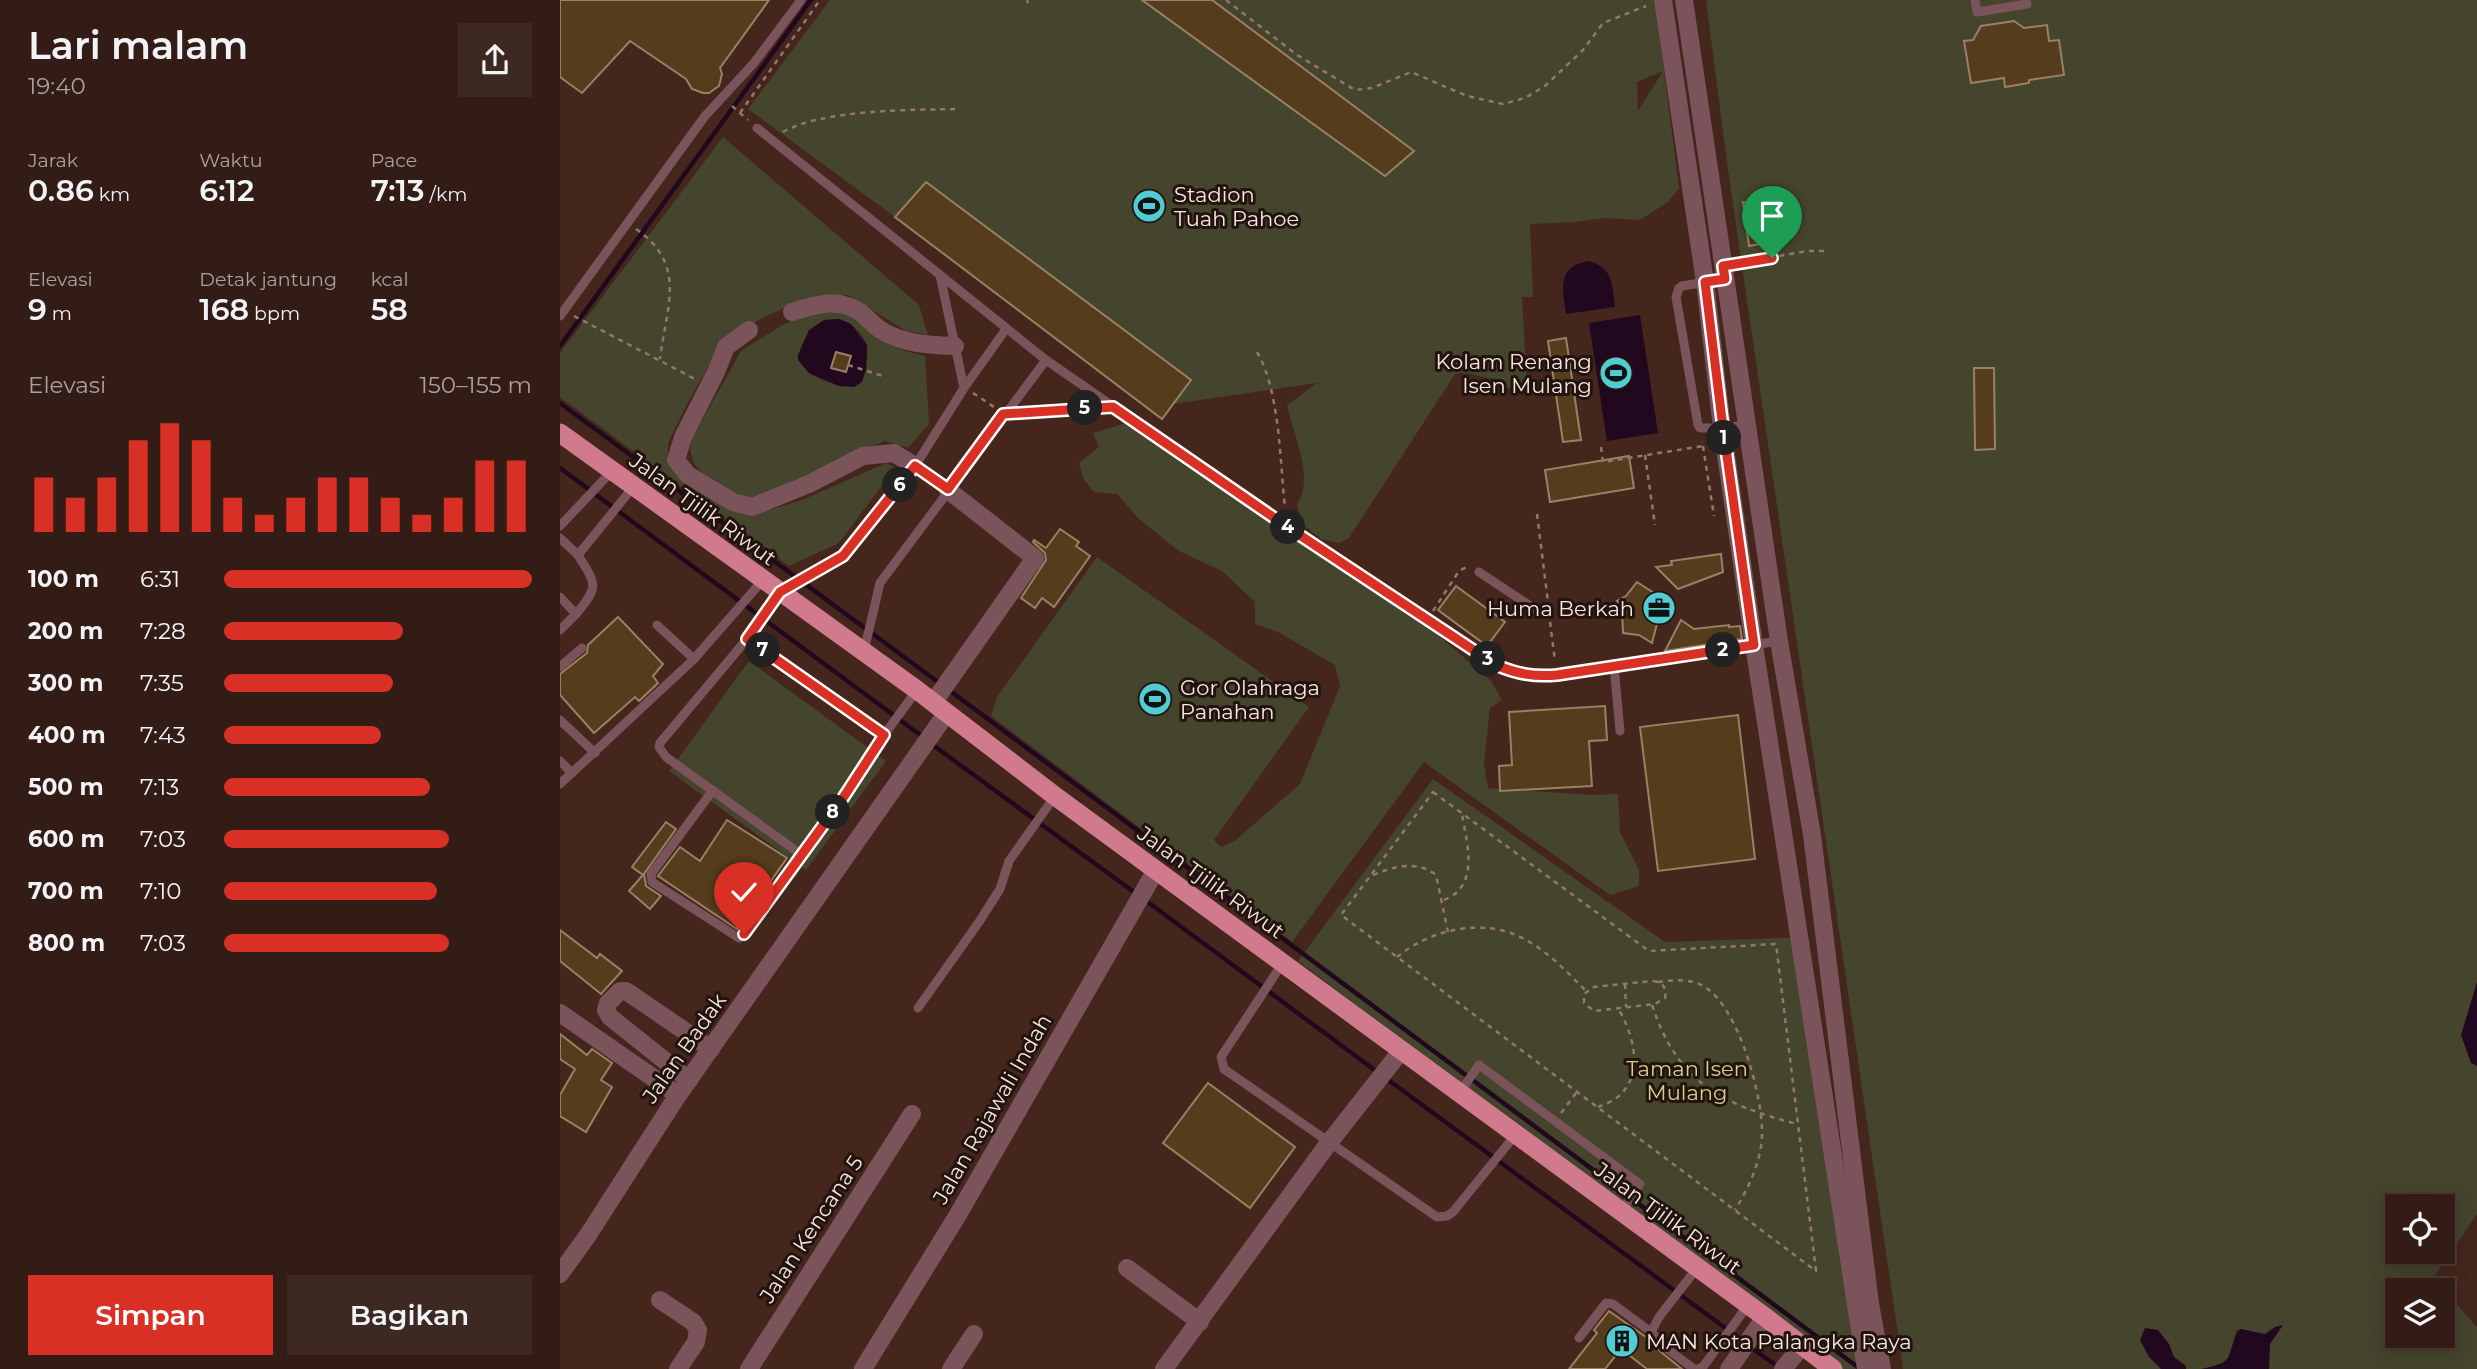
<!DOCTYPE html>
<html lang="id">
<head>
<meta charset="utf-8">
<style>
  :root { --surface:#331c15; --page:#3e2922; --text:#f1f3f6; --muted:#a9a1a0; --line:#4e3a34; --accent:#d93025 }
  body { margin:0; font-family:Montserrat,sans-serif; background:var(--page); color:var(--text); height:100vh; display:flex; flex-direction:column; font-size:26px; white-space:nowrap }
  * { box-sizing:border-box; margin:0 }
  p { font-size:23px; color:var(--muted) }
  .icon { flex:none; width:38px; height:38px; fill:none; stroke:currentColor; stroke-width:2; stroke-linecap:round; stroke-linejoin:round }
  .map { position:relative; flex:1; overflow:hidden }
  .panel { display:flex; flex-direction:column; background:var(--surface); width:560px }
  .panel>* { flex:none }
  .fabs { position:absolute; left:1825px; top:1194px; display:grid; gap:14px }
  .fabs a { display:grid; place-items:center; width:70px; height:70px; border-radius:0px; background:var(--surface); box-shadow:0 4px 18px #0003,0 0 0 2px var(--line); font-size:35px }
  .pin { position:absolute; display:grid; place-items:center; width:60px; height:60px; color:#fff; margin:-72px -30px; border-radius:50% 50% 50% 0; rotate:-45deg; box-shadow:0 0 7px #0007 }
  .pin .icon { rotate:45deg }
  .km { position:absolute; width:35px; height:35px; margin:-18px; border-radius:50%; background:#222; color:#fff; font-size:19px; line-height:35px; text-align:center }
  .round { display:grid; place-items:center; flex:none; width:74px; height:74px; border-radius:0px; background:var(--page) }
  .summary { display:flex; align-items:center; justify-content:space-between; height:119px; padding:0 28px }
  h1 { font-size:38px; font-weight:600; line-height:52px }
  .metrics { display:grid; grid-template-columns:repeat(3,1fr); gap:10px; height:119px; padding:7px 28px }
  .metrics div { display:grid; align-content:center }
  .metrics b { font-size:30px; font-weight:600 }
  .metrics small { font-size:19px; font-weight:400 }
  .metrics p { font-size:19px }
  .chart { height:196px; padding:14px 28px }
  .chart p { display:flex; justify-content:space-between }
  .chart svg { width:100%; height:126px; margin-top:7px; stroke:var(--accent); stroke-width:6 }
  .button { display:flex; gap:14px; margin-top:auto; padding:14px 28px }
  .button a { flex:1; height:80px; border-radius:0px; background:var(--accent); color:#fff; font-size:28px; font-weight:600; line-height:80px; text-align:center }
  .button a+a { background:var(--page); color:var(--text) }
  ul { padding:0 28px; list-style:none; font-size:23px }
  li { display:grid; grid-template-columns:112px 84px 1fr; align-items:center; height:52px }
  li i { height:18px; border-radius:9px; background:var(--accent) }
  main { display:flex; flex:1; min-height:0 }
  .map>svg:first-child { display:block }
</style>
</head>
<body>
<main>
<section class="panel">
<div class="summary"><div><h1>Lari malam</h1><p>19:40</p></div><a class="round"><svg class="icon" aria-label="share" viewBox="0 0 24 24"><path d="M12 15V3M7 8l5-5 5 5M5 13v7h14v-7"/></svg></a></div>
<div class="metrics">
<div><p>Jarak</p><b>0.86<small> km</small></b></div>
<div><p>Waktu</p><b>6:12</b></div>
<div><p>Pace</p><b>7:13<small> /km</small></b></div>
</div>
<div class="metrics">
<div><p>Elevasi</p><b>9<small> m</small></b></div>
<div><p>Detak jantung</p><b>168<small> bpm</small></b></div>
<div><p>kcal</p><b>58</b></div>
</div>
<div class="chart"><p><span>Elevasi</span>150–155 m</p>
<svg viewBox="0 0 160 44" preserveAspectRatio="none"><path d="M5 44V25M15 44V32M25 44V25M35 44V12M45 44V6M55 44V12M65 44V32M75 44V38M85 44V32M95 44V25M105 44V25M115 44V32M125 44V38M135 44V32M145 44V19M155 44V19"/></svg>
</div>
<ul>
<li><b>100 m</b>6:31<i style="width:100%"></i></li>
<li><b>200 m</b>7:28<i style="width:58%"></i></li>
<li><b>300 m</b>7:35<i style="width:55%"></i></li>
<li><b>400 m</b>7:43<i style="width:51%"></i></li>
<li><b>500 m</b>7:13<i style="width:67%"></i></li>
<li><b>600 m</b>7:03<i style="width:73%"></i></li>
<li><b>700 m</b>7:10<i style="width:69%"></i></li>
<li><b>800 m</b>7:03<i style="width:73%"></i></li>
</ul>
<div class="button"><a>Simpan</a><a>Bagikan</a></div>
</section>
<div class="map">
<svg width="1917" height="1369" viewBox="0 0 1917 1369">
  <rect width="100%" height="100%" fill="#44261c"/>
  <g fill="#45442d" fill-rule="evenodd">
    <path d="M270 0H1095L1119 188 1108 202 1080 220 1043 218 1015 222 970 224 973 297H962L967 389 940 387 933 378C920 378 907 370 895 374L789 538 779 543 761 539 742 524 737 504C755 479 733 433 727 405L757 383 613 404 602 419 335 217 188 109ZM1103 71 1078 111 1077 82Z"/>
    <path d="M1146 0H1917V1214L1873 1278 1917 1327V1369H1343L1168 170ZM1838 1206H1883V1251H1838ZM1838 1290H1883V1335H1838Z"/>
    <polygon points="163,137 359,305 368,335 346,331 288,295 262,296 243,300 202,318 168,338 158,349 126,406 108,443 108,458 199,513 242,500 326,463 335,468 279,543 229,566 0,397 0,353"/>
    <path d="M285 309C293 315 298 321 305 328 321 344 343 351 365 356L369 424 348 448 325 441 281 458 230 485 192 499 175 494 143 474 134 464 130 450 131 440 181 351 224 324 265 310ZM279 319C291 323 304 333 307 347 309 353 306 363 306 370L279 386C269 382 255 378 248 372 230 356 246 331 262 322 267 319 273 319 279 319Z"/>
    <polygon points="566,423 603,445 871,629 931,681 942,700 930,708 924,763 928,788 1032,795 1058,794 1060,832 1079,870 1079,886 1050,895 864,762 732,942 431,716 437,697 537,557 749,707 654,840 661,847 676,840 740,784 780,686 775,665 718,632 695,624 695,602 662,571 619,551 579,519 557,494 534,492 523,478 519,463 539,447 533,433"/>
    <polygon points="189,661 326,761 246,870 109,771"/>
    <polygon points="873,779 1105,942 1246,937 1315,1369 1279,1369 738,961"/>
  </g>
  <g fill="#22081e">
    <path d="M1029 261C1054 269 1052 284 1055 307L1006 314C1003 289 996 266 1029 261Z"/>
    <polygon points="1080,315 1098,433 1047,441 1029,323"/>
    <polygon points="279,319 291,324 307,345 306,370 302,382 294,387 279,386 249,373 238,360 238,355 249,330 264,320"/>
    <polygon points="1917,982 1917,1066 1911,1063 1901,1035"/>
    <path d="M1723 1325 1710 1344 1709 1369H1641C1674 1362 1666 1361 1677 1331L1681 1329 1705 1334 1715 1327Z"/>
    <polygon points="1585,1328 1598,1330 1609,1344 1614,1357 1626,1366 1626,1369 1601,1369 1589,1357 1580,1340"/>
  </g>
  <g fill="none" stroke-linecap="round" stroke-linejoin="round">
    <g stroke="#22081e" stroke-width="4.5">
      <polyline points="0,346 251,0"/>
      <polyline points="0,403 382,685"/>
      <polyline points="0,468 363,737"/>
      <polyline points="389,690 1299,1368"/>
      <polyline points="370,743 578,895"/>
      <polyline points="585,900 820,1074"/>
      <polyline points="827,1079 1183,1341"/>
      <polyline points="1190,1347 1220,1368"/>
    </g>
  </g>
  <g fill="#543c1c" stroke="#988165" stroke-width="2">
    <polygon points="0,0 209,0 160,68 162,74 159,86 149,93 143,93 132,89 126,79 70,41 22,93 0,77"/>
    <polygon points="582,0 652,0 854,151 825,176"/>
    <polygon points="1454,21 1464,28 1487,25 1489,41 1499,40 1504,75 1469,80 1469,83 1445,87 1444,78 1411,83 1404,41 1413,40 1421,26"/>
    <polygon points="366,182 631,380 602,419 335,217"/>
    <polygon points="1183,202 1205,206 1211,242 1189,246"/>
    <polygon points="1006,338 1021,440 1003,442 988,341"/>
    <polygon points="276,352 291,356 286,372 271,368"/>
    <polygon points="1414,368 1434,368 1435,449 1415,450"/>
    <polygon points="1069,456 1074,488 990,502 985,470"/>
    <polygon points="500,529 519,542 516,546 530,556 494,607 482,598 475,608 461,598 486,560 485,553 473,542 474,540 486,548"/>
    <polygon points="1161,554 1163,572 1118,589 1096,567 1112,565 1111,561"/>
    <polygon points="1077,582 1100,597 1090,601 1101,608 1092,643 1079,635 1063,633 1062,611 1057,601 1066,596"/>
    <polygon points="896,586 945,622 927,646 878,610"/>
    <polygon points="58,617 103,664 93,676 98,683 79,701 75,697 34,733 0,695 0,674 27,653 28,645"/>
    <polygon points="1121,620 1134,629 1169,625 1169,627 1180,626 1182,639 1105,651"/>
    <polygon points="1045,706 1047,740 1029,741 1032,786 940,791 939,766 952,765 949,712"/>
    <polygon points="1178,715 1195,859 1098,871 1080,727"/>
    <polygon points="167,820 227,858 177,929 98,876 120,847 140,861"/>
    <polygon points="106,822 116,829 84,874 86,886 101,896 90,909 69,891 83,875 72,867"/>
    <polygon points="0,930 37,958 40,954 62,971 41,994 0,961"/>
    <polygon points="0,1034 27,1055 32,1049 52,1063 41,1080 52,1087 26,1132 0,1116 0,1095 15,1069 0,1059"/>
    <polygon points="648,1083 735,1147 690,1208 603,1143"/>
    <polygon points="1049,1311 1086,1337 1101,1352 1122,1369 1087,1369 1061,1349 1045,1369 1009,1369 1037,1333 1034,1330"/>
  </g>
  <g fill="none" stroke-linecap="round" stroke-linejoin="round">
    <g stroke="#91776e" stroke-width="2.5" stroke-dasharray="5 5" stroke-linecap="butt">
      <polyline points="467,0 468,3"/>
      <polyline points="666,0 737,55 795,90 812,88 851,72 907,96 943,104 965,98 985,86 1023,50 1043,23 1086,6"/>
      <polyline points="172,106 188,120"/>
      <polyline points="180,113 260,0"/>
      <path d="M223 132C263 109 353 110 400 109"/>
      <path d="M76 229C128 265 106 307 100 359"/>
      <polyline points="1180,263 1247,251 1269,251"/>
      <polyline points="14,316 135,379"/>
      <path d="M697 352C720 391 720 463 725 508"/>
      <polyline points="288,365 323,376"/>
      <polyline points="413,393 434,407"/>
      <polyline points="1143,446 1154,516"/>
      <polyline points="1041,447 1043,462 1143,446 1142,442"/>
      <polyline points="1085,455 1095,525"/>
      <polyline points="977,514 988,602"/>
      <polyline points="873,611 899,571 907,567"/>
      <polyline points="990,622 995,661"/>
      <polygon points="873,792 1089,951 1216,944 1256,1271 781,915"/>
      <path d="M813 875C835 866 857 860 876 875L888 932"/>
      <path d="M884 900C920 886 907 844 902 814"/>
      <path d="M837 957C871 929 924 917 964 939 989 952 1007 972 1026 991"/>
      <path d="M1093 981C1103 982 1107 988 1105 998L1095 1004 1034 1011 1024 1003V994L1034 987Z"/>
      <path d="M1098 982C1114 980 1131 978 1145 987 1179 1009 1203 1096 1202 1135 1201 1162 1189 1187 1175 1210"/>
      <polyline points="1065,984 1066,1007"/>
      <path d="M1092 1005C1118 1083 1161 1104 1237 1124"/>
      <path d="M1038 1107C1046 1104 1056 1100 1062 1093 1084 1069 1072 1032 1058 1008"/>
      <polyline points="1001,1113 1016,1093"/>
    </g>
    <g stroke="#7a535b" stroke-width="9">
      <polyline points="1415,0 1417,12 1467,4 1466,0"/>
      <polyline points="197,128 486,360 726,526 936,665 955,673 977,677 1219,641"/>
      <polyline points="380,275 404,388"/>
      <polyline points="1165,279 1122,286 1119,288 1116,297 1138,425 1140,428 1162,428 1187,425"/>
      <polyline points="0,316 145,116 194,63 241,0"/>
      <polyline points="443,414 553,407"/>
      <polyline points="355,466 388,490"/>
      <polyline points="0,526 52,471"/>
      <polyline points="0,538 18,555"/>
      <polyline points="919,572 981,613"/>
      <path d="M0 597 16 614C40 585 36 585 18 555L74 486"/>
      <polyline points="97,625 134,659 203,580"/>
      <polyline points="0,630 16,614"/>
      <polyline points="187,639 324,735 316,750 242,855 106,757 99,747 100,743 187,639 220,592 283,556 355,466 404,388 446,329"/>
      <polyline points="304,651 320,583 486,360"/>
      <polyline points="1054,666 1060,731"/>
      <polyline points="0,667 22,648"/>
      <polyline points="0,720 35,753"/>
      <polyline points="324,735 357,690"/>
      <polyline points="0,761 12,773"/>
      <polyline points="0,784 134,659"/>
      <polyline points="153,790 91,874 92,882 179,938 242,855"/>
      <polyline points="722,964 661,1057 664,1069 877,1217 887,1216 893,1212 956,1134"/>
      <polyline points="358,1008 419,922 440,889 449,861 495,796"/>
      <polyline points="900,1092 919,1065 1080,1184 1061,1212"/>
      <polyline points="1019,1338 1046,1303 1053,1304 1091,1332"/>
      <polyline points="1134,1369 1105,1347 1091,1332 1099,1317 1137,1268"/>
      <polyline points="1138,1369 1143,1367 1188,1305"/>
    </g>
    <g stroke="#7a535b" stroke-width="18">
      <polyline points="1103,0 1145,282 1162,428 1194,645 1306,1369"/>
      <polyline points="1124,0 1219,641 1252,835 1310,1304 1322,1369"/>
      <path d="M232 312C256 305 277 297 300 312 307 317 313 325 321 330 342 344 370 345 395 346"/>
      <polyline points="189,330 166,347 156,372 123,437 116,460 128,475 173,502 192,507 249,484 303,456 334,453 355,466"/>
      <polyline points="373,703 475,558 388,490"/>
      <polyline points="0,1013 118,1095"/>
      <polyline points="129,1080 50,1017 46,1010 48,1003 60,991 66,991 151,1049"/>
      <polyline points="567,1268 640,1322"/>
      <polyline points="0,1274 28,1235 118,1095 386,714"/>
      <polyline points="100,1300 133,1322 138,1330 136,1342 118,1369"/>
      <polyline points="189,1369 352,1114"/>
      <polyline points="303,1369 399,1213 596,870"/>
      <polyline points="391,1369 414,1334"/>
      <polyline points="604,1369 768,1144 841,1051"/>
      <polyline points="1169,1369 1205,1317"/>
      <polyline points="1223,1369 1243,1345"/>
    </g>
    <polyline stroke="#d17a8d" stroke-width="19" points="0,433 357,690 495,796 1205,1317 1273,1369"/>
  </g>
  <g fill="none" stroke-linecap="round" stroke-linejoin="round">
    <defs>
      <path id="route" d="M184 934 283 798 324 735 187 639 220 592 283 556 355 466 388 489 443 414 553 407 726 526 936 665C957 674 974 677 997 675L1194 645 1163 428 1145 282 1165 279 1163 266 1212 258"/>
    </defs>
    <use href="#route" stroke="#fff" stroke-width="14"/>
    <use href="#route" stroke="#d93025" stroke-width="9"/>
  </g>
  <defs>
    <symbol id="stadium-disc" viewBox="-11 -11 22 22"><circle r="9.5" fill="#51ccd3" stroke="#21140f"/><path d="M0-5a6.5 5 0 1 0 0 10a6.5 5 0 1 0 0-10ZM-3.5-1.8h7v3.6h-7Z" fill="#111"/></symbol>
    <symbol id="office-disc" viewBox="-11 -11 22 22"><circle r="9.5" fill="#51ccd3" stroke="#21140f"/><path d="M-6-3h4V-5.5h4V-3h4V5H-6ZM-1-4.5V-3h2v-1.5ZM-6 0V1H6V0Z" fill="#111"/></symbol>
    <symbol id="building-disc" viewBox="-11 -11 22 22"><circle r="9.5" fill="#51ccd3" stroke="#21140f"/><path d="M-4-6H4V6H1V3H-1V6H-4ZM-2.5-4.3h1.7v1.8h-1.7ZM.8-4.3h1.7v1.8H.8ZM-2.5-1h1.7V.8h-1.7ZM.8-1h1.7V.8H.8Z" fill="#111"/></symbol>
  </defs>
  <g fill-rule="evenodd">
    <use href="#stadium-disc" x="570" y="187" width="38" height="38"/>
    <use href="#stadium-disc" x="1037" y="354" width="38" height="38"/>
    <use href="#office-disc" x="1080" y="589" width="38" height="38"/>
    <use href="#stadium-disc" x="576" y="680" width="38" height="38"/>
    <use href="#building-disc" x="1043" y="1322" width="38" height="38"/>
  </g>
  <g text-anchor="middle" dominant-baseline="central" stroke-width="6" stroke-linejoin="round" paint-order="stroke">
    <g font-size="21" fill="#f9e4de" stroke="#21140f" text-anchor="start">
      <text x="614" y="194">Stadion<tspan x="614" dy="24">Tuah Pahoe</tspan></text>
      <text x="1032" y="361" text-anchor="end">Kolam Renang<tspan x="1032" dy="24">Isen Mulang</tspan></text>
      <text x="1074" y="608" text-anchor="end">Huma Berkah</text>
      <text x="620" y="687">Gor Olahraga<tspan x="620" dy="24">Panahan</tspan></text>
      <text x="1086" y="1341">MAN Kota Palangka Raya</text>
    </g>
    <g font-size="21" fill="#f9e4de" stroke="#21140f">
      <text transform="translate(143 509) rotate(36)">Jalan Tjilik Riwut</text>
      <text transform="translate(651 882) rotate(36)">Jalan Tjilik Riwut</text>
      <text transform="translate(124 1048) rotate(-55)">Jalan Badak</text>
      <text transform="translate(432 1109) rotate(-60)">Jalan Rajawali Indah</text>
      <text transform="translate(1108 1218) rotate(36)">Jalan Tjilik Riwut</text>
      <text transform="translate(251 1229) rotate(-57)">Jalan Kencana 5</text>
    </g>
    <g font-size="21" fill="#d4ce8b" stroke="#21140f">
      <text x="1127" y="1068">Taman Isen<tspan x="1127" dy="24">Mulang</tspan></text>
    </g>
  </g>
</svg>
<div class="fabs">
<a><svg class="icon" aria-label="locate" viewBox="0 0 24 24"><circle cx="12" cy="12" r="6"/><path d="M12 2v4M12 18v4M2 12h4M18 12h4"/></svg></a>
<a><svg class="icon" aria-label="layers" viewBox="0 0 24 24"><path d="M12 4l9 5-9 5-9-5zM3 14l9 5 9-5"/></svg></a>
</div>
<div class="pin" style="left:1212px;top:258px;background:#1e9e55"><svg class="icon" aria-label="arrive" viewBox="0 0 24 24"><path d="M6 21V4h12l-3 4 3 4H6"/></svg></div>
<div class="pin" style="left:184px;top:934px;background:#d93025"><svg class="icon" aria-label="check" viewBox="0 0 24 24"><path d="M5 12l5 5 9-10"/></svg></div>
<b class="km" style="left:1164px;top:438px">1</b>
<b class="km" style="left:1163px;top:650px">2</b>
<b class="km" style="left:928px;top:659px">3</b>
<b class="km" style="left:728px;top:527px">4</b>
<b class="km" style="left:525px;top:408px">5</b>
<b class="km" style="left:340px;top:485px">6</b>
<b class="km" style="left:203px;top:650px">7</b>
<b class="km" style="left:273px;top:812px">8</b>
</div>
</main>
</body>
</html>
